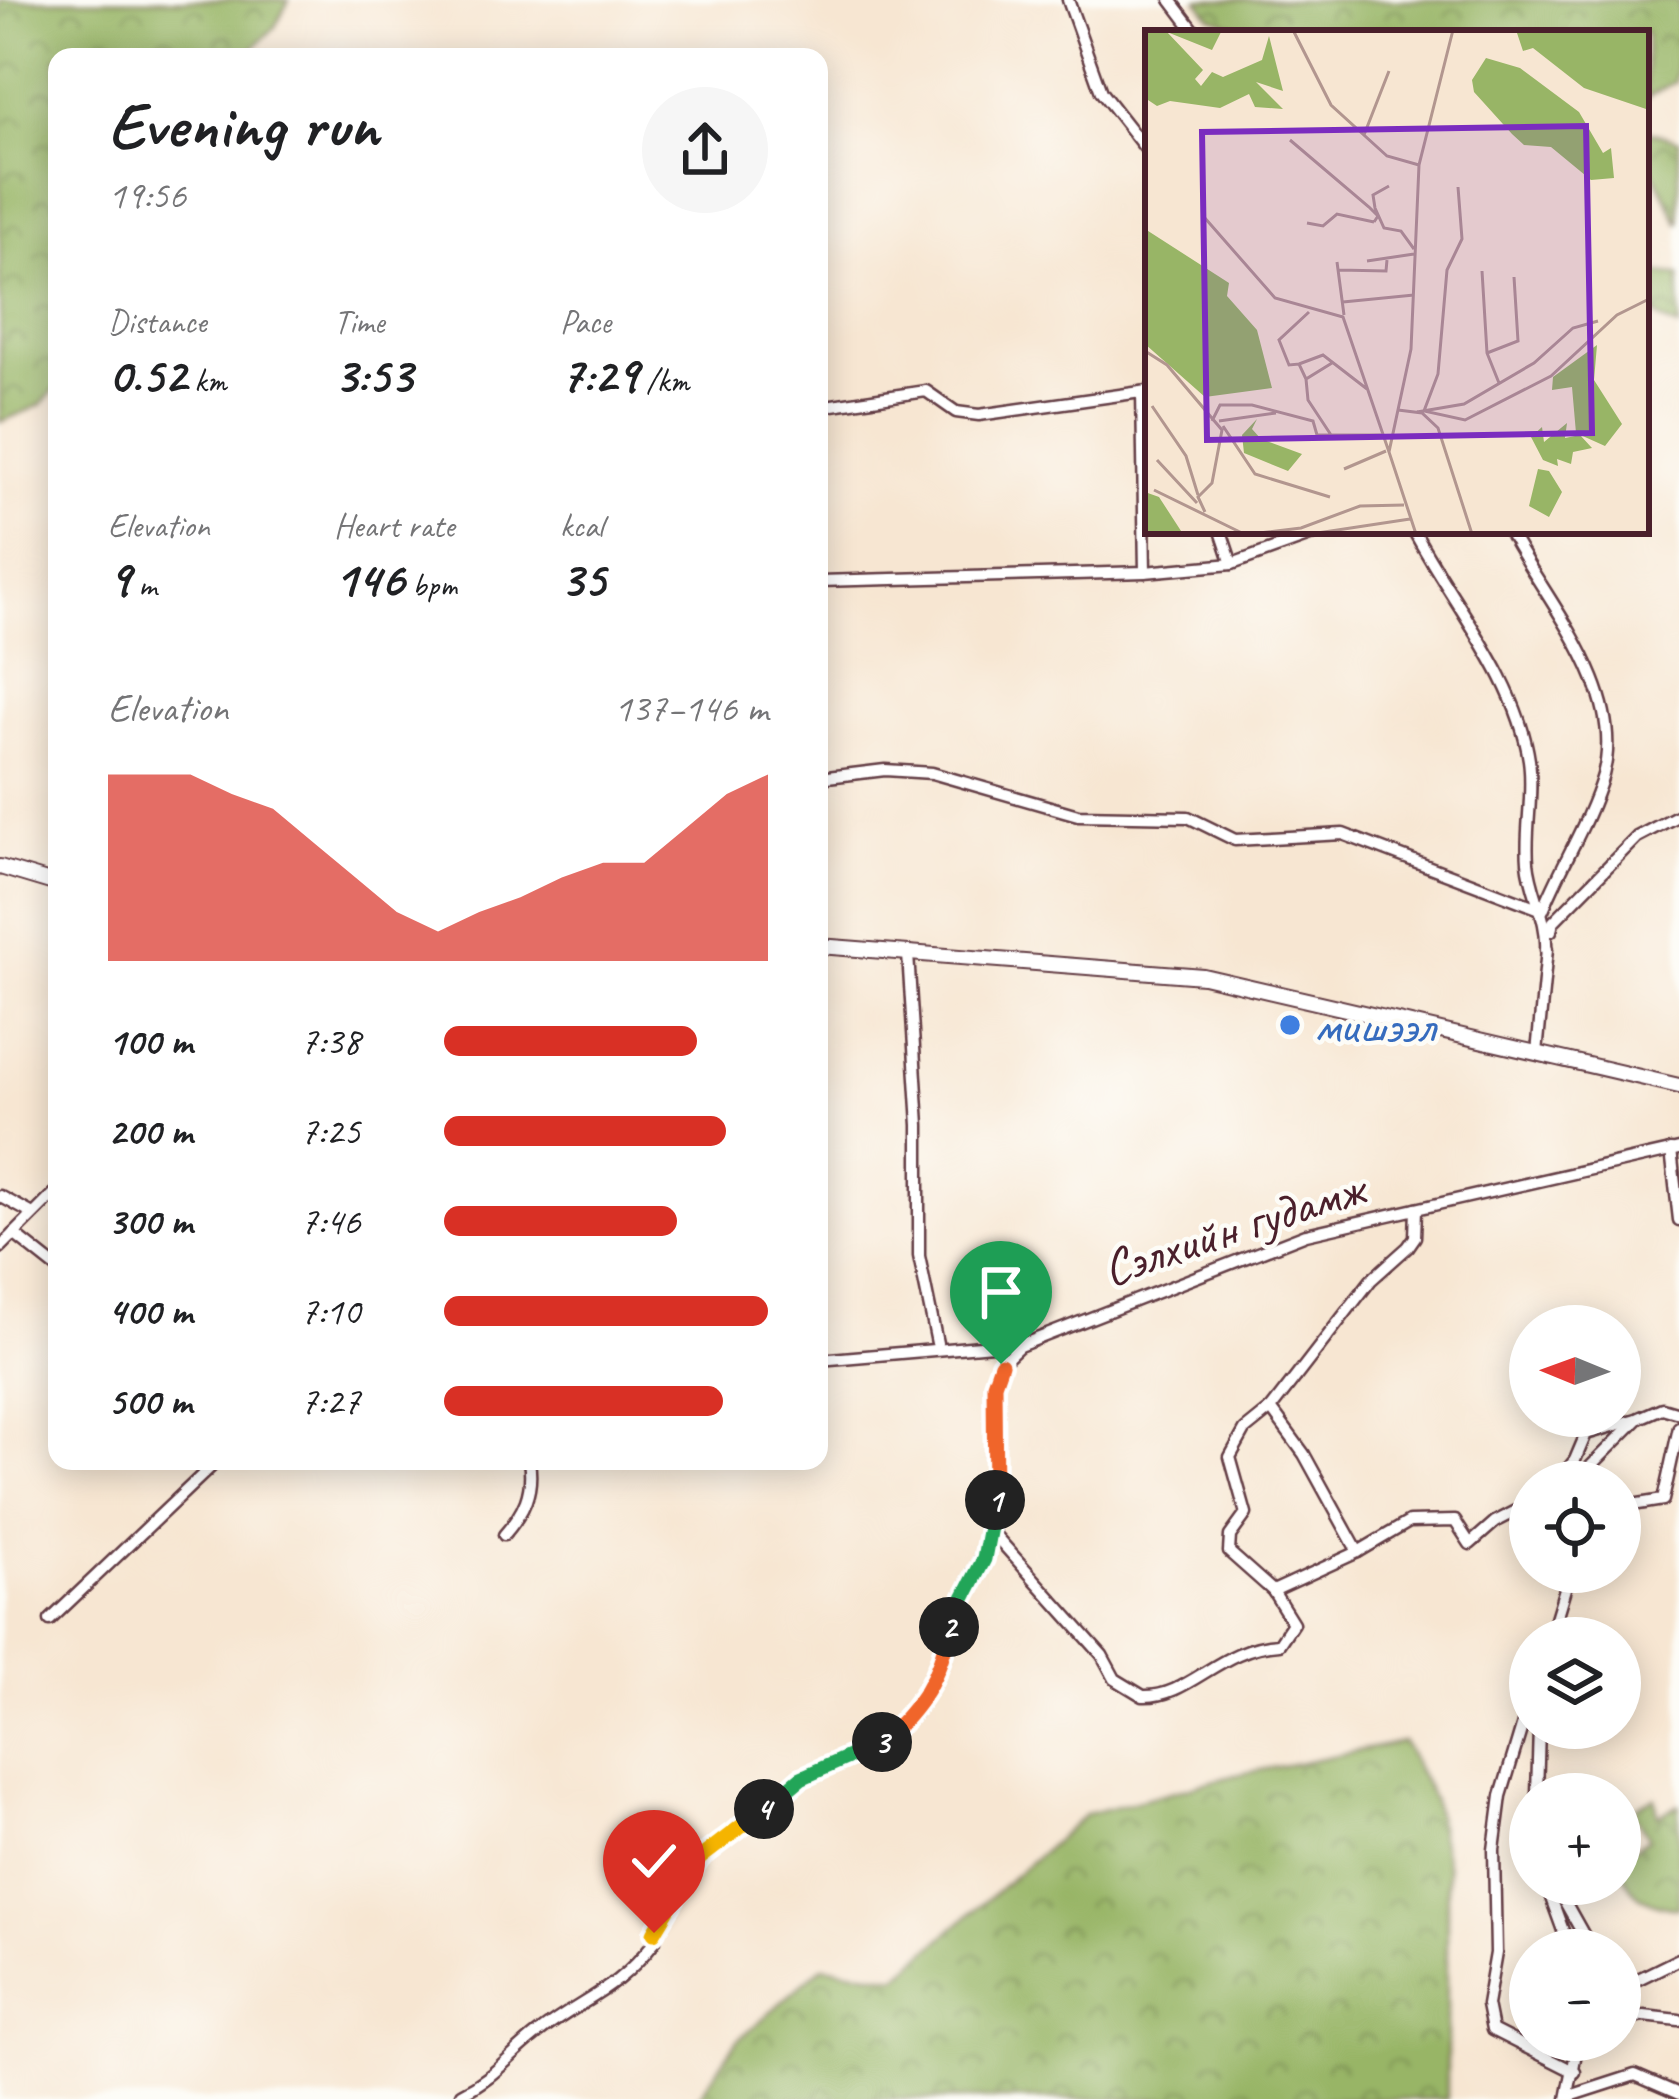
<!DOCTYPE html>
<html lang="en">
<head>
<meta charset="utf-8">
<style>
  :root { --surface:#fff; --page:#f6f6f6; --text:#202124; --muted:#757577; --accent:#d93025 }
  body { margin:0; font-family:Caveat,sans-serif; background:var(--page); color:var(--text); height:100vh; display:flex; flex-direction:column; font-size:45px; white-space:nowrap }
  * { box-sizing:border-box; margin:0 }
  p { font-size:39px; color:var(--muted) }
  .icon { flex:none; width:66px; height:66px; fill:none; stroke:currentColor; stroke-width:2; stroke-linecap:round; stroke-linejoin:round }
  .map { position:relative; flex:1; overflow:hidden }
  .panel { position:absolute; left:48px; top:48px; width:780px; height:1422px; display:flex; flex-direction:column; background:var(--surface); border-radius:24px; box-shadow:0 6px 30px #0003 }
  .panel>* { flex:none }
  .needle { width:78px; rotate:271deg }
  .buttons { position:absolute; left:1509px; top:1305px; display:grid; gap:24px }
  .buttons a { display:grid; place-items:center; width:132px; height:132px; border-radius:50%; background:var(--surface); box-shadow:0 6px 30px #0003; font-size:60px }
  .pin { position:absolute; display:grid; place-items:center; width:102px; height:102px; color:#fff; margin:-123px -51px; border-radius:50% 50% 50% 0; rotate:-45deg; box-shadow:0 0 12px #0007 }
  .pin .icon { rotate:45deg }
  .km { position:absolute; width:60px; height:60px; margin:-30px; border-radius:50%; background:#222; color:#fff; font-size:33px; line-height:60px; text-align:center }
  .round { display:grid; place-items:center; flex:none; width:126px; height:126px; border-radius:63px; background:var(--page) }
  .head { display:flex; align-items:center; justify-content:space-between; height:204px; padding:0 60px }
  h1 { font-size:66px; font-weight:800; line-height:90px }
  .figures { display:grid; grid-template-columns:repeat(3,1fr); gap:18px; height:204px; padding:12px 60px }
  .figures div { display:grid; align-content:center }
  .figures b { font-size:51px; font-weight:800 }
  .figures small { font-size:33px; font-weight:400 }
  .figures p { font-size:33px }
  .chart { height:336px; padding:24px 60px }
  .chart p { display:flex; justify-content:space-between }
  .chart svg { width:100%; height:216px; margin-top:12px; fill:var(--accent); opacity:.7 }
  ul { padding:0 60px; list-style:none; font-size:39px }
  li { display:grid; grid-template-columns:192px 144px 1fr; align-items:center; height:90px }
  li i { height:30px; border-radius:15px; background:var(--accent) }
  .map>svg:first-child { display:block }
</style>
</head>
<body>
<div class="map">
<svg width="1679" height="2099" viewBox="0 0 1679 2099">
  <defs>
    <pattern id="forest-crowns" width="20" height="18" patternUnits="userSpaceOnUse" patternTransform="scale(3)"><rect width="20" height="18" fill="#98b566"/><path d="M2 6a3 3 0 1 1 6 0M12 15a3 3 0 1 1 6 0" fill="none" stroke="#7e9354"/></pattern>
  </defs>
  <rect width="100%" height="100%" fill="#fdfcf7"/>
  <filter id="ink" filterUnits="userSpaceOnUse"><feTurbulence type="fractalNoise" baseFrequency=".00833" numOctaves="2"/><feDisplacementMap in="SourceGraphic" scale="24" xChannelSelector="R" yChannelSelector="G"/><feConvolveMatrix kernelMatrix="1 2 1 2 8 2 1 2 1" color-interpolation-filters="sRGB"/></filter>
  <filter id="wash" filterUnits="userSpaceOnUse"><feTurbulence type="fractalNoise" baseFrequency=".004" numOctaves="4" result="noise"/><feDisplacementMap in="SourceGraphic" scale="48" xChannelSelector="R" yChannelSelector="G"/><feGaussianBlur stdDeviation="2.7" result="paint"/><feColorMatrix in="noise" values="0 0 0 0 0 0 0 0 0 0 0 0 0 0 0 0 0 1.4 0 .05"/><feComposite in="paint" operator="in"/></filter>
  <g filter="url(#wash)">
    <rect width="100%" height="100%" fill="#f7e6d2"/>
    <g fill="url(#forest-crowns)" stroke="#716a48" stroke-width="3">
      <polygon points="0,0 289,0 275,27 244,57 57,57 57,387 41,405 0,422"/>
      <path d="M1198 0H1679C1679 27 1679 54 1675 82L1646 97V33H1229L1234 25 1211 17Z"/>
      <polygon points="1646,131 1679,140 1679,224 1646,157"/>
      <path d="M1646 272 1679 275V328C1647 318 1646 303 1646 272Z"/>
      <polygon points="1403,1742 1433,1800 1447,1868 1447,2099 697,2099 737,2041 823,1966 897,1977 1086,1814 1236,1775"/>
      <path d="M1655 1798 1658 1816 1679 1805V1908C1642 1905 1620 1887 1620 1850L1626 1854 1649 1838 1635 1815 1637 1806Z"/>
    </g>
  </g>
  <g filter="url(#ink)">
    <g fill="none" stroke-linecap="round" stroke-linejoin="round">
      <defs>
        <g id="minor">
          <polyline points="1068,0 1101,92 1148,152"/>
          <polyline points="1171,0 1196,33"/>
          <polyline points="1142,392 1145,572"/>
          <polyline points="819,407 926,391 956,412 979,415 1148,391"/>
          <polyline points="1221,531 1232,564"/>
          <path d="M1414 531C1452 603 1517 678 1529 760 1534 794 1525 828 1528 862 1531 894 1548 917 1546 950"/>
          <polyline points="819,581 1145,572 1232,564 1324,531"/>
          <path d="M819 778 885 770 932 773 1078 815 1188 817 1235 840 1343 834 1543 910C1561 865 1589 822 1603 775 1627 690 1546 602 1509 531"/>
          <polyline points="1551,931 1553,922 1637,837 1679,815"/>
          <polyline points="908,954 919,1125 919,1256 937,1343"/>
          <polyline points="1537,1053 1547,949"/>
          <polyline points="1671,1150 1679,1220"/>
          <polyline points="0,1196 31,1213"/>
          <polyline points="14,1234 57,1268"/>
          <polyline points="0,1248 57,1191"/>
          <polyline points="819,1360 1027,1342"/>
          <polyline points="1271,1409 1304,1454 1358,1552 1273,1591"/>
          <polyline points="1557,1482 1575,1460 1586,1434 1637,1419"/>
          <polyline points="1575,1482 1639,1418 1662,1408 1679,1413"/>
          <polyline points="1620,1507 1663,1500 1679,1427"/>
          <path d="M993 1533 1102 1655 1115 1679 1143 1696C1189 1698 1219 1647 1279 1644L1293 1623 1273 1591 1229 1552 1230 1536 1246 1514 1230 1457 1245 1430 1271 1409 1371 1280 1408 1247 1415 1237 1416 1209"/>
          <path d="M504 1535C524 1512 534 1492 529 1461"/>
          <polyline points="1358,1552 1409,1522 1455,1521 1470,1544 1495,1522 1530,1504"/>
          <polyline points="50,1620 217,1461"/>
          <polyline points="1550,1638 1570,1572"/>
          <polyline points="1530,1700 1501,1796 1494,1850 1496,1953 1487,2005 1492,2030 1575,2072"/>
          <polyline points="1537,1794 1539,1728"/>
          <polyline points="1546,1884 1570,1950"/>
          <polyline points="1555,1884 1592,1950"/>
          <polyline points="1620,1988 1679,1959"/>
          <polyline points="1620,2021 1644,2016 1679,2020"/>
          <path d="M461 2094C495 2077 508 2057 536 2035 584 1997 613 1995 655 1941L654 1933 700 1858 801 1778 879 1745 914 1713 935 1680 951 1619 993 1533 994 1383 1001 1363 1019 1346 1306 1234 1679 1149"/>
          <polyline points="1570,2096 1635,2075 1679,2094"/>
          <polyline points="1567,2099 1576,2053 1586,2040"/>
        </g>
        <g id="major">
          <polyline points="0,867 57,884"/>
          <polyline points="819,946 1203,976 1679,1086"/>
        </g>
      </defs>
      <use href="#minor" stroke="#643d44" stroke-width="15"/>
      <use href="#major" stroke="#643d44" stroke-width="18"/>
      <use href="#minor" stroke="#fff" stroke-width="10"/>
      <use href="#major" stroke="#fff" stroke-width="14"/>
    </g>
  </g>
  <g fill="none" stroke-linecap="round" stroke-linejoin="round" filter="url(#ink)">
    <defs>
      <polyline id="split-1" points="995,1500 994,1384 1001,1364"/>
      <polyline id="split-2" points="949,1627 984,1559 995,1500"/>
      <path id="split-3" d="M882 1742C919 1708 941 1677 949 1627"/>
      <polyline id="split-4" points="764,1809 801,1778 882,1742"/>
      <polyline id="split-5" points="670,1906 700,1858 764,1809"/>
      <polyline id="split-6" points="654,1933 670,1906"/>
    </defs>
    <use href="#split-1" stroke="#fff" stroke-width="24"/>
    <use href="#split-2" stroke="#fff" stroke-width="24"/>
    <use href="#split-3" stroke="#fff" stroke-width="24"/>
    <use href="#split-4" stroke="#fff" stroke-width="24"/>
    <use href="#split-5" stroke="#fff" stroke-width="24"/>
    <use href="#split-6" stroke="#fff" stroke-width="24"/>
    <use href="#split-1" stroke="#f0652b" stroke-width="15"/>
    <use href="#split-2" stroke="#22a559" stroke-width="15"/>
    <use href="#split-3" stroke="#f0652b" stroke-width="15"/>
    <use href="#split-4" stroke="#22a559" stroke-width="15"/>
    <use href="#split-5" stroke="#f5b400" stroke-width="15"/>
    <use href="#split-6" stroke="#f5b400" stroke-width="15"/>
  </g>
  <circle fill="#3f7fe0" stroke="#fdfcf7" stroke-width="4.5" cx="1290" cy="1025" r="12"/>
  <g text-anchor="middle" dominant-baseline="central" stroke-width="9" stroke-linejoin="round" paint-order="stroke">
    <g font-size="51" fill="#366cbe" stroke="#fdfcf7" text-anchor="start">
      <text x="1314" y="1025">мишээл</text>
    </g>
    <g font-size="51" fill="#4a1f2b" stroke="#fdfcf7">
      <text transform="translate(1233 1228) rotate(-18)">Сэлхийн гудамж</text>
    </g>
  </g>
  <g transform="translate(1145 30)">
    <rect width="504" height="504" fill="#f7e6d2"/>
    <path d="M0 0H77L67 20 22 2 58 40 50 49 56 56 67 42 78 47 117 30 124 6 138 61 111 52 138 79 110 77 104 64 75 78 25 71 12 76 0 68ZM371 0H504V80L439 58 388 18 378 21ZM341 28 375 38 434 82 458 123 466 118 469 148 446 150 406 117 379 115 367 104 329 62 327 50ZM0 199 84 253 82 266 112 300 127 358 60 367 0 314ZM452 315 449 350 477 394 460 416 431 403 427 357 407 360 408 347ZM112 389 107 399 116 409 157 424 143 441 99 423 97 405ZM422 393 420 408 435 405 447 418 428 422 426 434 412 429 413 436 398 430 386 407 397 397 399 412ZM393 439 404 441 417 462 404 487 384 476ZM0 462 14 467 38 504H0Z" fill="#98b566"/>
    <path fill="none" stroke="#b2968f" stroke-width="3" d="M148 0 186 75 242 126 274 135M219 105 244 41M145 110 224 177 233 186 229 192M244 156 228 165 230 178 239 198 256 201 269 219M313 157 317 209 302 240 293 344 279 381 320 390 406 346 472 285 504 269M59 187 130 268 198 287 244 422M162 193 178 196 192 184 229 192M222 231 269 224M192 232 199 285M194 240 241 241 242 230M337 241 342 323 354 353M198 272 269 265M164 282 134 310 144 335 154 334 161 349 187 333M0 321 22 335 77 400 67 453 53 467 60 482M342 323 373 311 369 247M154 334 178 325 222 359M161 349 163 370 188 408M7 376 41 426 53 465M253 380 277 383 293 398 327 504M272 382 319 374 389 333 428 298 453 291M67 391 75 375H107L168 391 172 405H236M74 391 131 383M78 396 110 444 185 467M12 430 52 473M199 439 241 421M9 460 99 504M105 504 156 498 215 476 259 475M166 504 265 489M271 504 244 422 266 319 274 135 308 0"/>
    <path fill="#7b2cbf" fill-opacity="0.15" stroke="#7b2cbf" stroke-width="6" d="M441 96 447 403 62 410 57 102Z"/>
    <rect width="504" height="504" fill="none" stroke="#4a1f2b" stroke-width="6"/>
  </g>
</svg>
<div class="buttons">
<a><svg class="needle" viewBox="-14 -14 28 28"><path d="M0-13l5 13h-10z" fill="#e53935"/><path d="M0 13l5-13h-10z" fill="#757577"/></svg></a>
<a><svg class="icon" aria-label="locate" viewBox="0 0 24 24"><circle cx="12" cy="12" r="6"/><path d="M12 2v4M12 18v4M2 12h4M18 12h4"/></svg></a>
<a><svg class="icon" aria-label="layers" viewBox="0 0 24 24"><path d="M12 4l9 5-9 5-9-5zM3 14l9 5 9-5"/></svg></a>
<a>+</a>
<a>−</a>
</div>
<div class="pin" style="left:1001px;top:1364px;background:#1e9e55"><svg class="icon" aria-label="arrive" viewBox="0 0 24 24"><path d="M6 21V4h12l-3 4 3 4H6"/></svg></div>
<div class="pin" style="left:654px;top:1933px;background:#d93025"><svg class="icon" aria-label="check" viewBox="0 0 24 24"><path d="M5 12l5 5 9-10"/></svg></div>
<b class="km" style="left:995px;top:1500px">1</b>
<b class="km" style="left:949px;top:1627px">2</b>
<b class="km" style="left:882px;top:1742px">3</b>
<b class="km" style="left:764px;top:1809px">4</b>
<section class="panel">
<div class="head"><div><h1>Evening run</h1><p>19:56</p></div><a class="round"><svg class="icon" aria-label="share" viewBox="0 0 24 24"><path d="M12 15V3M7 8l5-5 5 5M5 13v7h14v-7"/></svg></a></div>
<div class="figures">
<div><p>Distance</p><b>0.52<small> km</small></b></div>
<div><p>Time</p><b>3:53</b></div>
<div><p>Pace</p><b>7:29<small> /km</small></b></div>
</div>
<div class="figures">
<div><p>Elevation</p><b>9<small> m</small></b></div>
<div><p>Heart rate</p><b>146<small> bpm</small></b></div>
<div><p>kcal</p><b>35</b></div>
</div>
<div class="chart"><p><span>Elevation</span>137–146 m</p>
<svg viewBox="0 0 160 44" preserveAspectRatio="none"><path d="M0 44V6L10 6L20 6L30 10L40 13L50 20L60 27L70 34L80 38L90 34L100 31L110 27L120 24L130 24L140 17L150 10L160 6V44z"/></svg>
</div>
<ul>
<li><b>100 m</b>7:38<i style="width:78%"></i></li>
<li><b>200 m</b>7:25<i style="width:87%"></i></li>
<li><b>300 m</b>7:46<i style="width:72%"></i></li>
<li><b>400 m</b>7:10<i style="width:100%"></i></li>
<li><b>500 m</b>7:27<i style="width:86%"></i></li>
</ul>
</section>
</div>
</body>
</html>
